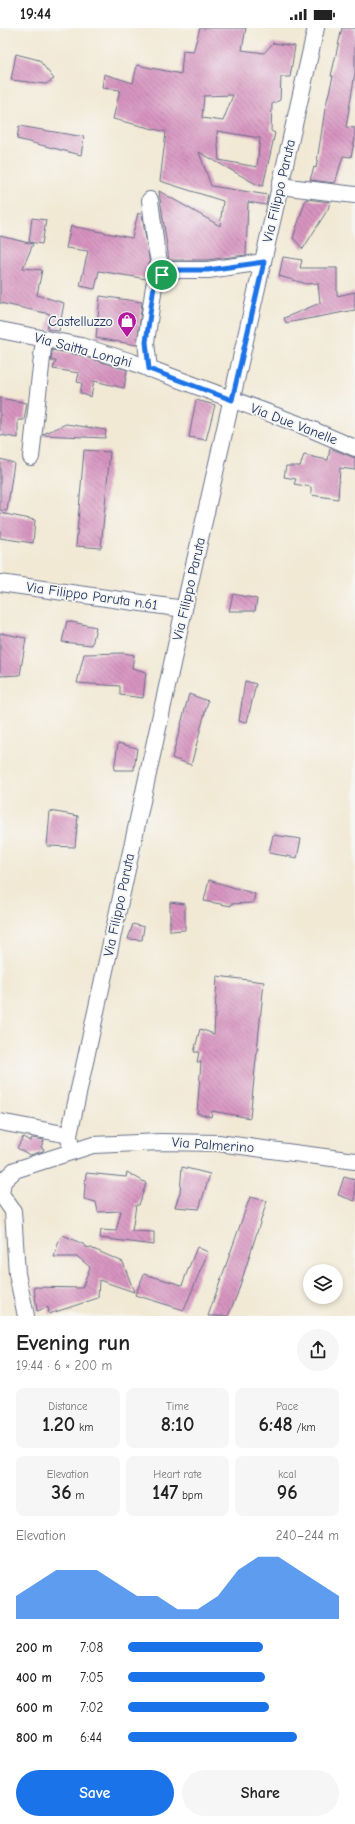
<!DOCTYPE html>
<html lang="en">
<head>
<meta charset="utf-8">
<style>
  :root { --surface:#fff; --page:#f6f6f6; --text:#222; --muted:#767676; --accent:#1a73e8 }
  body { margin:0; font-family:"Comic Neue",sans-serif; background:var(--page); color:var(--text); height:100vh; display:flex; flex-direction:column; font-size:15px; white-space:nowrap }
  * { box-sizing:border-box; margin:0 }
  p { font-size:13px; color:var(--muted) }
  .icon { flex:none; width:22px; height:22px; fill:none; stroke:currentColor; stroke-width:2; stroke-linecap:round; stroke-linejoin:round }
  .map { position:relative; height:1288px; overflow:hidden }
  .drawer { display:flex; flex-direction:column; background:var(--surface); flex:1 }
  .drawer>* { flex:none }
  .controls { position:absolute; left:303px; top:1236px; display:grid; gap:8px }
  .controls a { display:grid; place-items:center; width:40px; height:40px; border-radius:50%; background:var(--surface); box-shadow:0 2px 6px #0003; font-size:20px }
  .pin { position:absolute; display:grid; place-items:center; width:34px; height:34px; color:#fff; margin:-17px; border:2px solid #fff; border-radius:50%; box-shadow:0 1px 4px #0007 }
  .round { display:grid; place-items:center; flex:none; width:42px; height:42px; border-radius:21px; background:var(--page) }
  .head { display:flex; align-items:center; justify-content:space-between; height:68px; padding:0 16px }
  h1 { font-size:22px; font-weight:800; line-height:30px }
  .stats { display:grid; grid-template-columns:repeat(3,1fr); gap:6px; height:68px; padding:4px 16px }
  .stats div { display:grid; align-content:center; border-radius:8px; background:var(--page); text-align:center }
  .stats b { font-size:20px; font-weight:800 }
  .stats small { font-size:11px; font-weight:400 }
  .stats p { font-size:11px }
  .chart { height:112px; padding:8px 16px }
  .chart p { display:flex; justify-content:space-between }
  .chart svg { width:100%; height:72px; margin-top:4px; fill:var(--accent); opacity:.7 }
  .button { display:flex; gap:8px; margin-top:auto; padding:8px 16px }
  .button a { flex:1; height:46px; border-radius:24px; background:var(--accent); color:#fff; font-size:16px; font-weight:800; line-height:46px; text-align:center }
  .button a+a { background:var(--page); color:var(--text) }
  ul { padding:0 16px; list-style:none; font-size:13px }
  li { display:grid; grid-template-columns:64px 48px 1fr; align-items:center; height:30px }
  li i { height:10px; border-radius:5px; background:var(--accent) }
  .status { display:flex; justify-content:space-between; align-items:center; height:28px; padding:0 20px; background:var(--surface); direction:ltr }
  .status svg { height:11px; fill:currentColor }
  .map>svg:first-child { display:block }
</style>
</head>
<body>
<div class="status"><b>19:44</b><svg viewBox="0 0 49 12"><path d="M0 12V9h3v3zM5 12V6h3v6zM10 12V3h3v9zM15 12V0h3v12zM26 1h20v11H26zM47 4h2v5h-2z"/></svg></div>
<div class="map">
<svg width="355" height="1288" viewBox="0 0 355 1288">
  <defs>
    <pattern id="building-back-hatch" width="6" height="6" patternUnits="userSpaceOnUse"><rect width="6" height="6" fill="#d794c0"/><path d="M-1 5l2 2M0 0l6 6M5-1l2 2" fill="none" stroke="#ae799f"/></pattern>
  </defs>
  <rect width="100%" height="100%" fill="#f6f6f2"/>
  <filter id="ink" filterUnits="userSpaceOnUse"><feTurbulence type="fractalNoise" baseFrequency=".025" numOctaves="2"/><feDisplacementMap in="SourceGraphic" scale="8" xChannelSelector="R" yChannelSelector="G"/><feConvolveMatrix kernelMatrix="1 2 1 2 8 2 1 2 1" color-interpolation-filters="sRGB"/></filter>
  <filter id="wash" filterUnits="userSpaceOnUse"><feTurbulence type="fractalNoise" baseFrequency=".012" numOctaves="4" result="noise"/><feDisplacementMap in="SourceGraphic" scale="16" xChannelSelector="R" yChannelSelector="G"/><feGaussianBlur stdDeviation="0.9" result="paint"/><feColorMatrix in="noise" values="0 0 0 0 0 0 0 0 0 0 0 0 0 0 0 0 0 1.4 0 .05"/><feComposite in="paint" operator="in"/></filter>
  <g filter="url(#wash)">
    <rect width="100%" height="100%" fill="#f2e9d5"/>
    <g id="blocks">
      <g fill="url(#building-back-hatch)" fill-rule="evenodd">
        <path d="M200 0H246L242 22 264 25 273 15 295 18 290 49H281L280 72 272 76 271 103 275 105 263 158 256 156 199 124 211 158 268 167 266 177 248 174 246 227 207 232H169L159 163 220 198 223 173 160 153 166 104 113 91 120 62 102 60 104 46 133 55 137 37 181 46 183 23 193 24ZM233 67 223 93 202 90 204 68ZM217 103 260 110 257 139 219 132Z"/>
        <polygon points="342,0 355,0 355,45 346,99 355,100 355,110 351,129 343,128 335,155 310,152 314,139 316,140 325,81 333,48 331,48"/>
        <polygon points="16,26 39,32 54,51 46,56 11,52"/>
        <polygon points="19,98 84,109 81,127 17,111"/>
        <polygon points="306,171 330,174 328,181 303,221 293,210"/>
        <polygon points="138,185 142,187 150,236 149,236 147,251 99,243 95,261 80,258 88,223 66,220 71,198 132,210"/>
        <polygon points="32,190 46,192 42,216 29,214"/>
        <polygon points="0,208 33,216 23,240 42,242 37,267 64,275 59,303 47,301 50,286 0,275"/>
        <polygon points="283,229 302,232 300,240 337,240 337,268 355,264 355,282 286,295 284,290 320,275 318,255 307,256 279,248"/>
        <polygon points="100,268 142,274 137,317 96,310"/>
        <polygon points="52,322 79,327 127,342 124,360 94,353 91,369 80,365 82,355 77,354 79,345 53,341 56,333 51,333"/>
        <polygon points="0,370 27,375 24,392 18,392 18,410 0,407"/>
        <polygon points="196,372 215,377 206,412 189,409"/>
        <polygon points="66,396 106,402 105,410 43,407 43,406"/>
        <polygon points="330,420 355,430 355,442 340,440 338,471 311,467 311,459 294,456 296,451 284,449 286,438 300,438 304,427 328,432"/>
        <polygon points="84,422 110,424 101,520 76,518"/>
        <polygon points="0,431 14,435 7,483 0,482"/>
        <polygon points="0,485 35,492 33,515 0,510"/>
        <polygon points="233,566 257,571 255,583 229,583"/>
        <polygon points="67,593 96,599 92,617 62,614"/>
        <polygon points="0,605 26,610 20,647 0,648"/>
        <polygon points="124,625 134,627 132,640 146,644 143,670 120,667 120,658 77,655 84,626"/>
        <polygon points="245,653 256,656 247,694 239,693"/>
        <polygon points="189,666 208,673 191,737 172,730"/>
        <polygon points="118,715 137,720 134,742 114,742"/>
        <polygon points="50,783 78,788 75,819 47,818"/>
        <polygon points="273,807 301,811 297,830 269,825"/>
        <polygon points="209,852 255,866 253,875 231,876 231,878 204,873"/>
        <polygon points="170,874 185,876 185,902 170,903"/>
        <polygon points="133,896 144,899 142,912 128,911"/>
        <polygon points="217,948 264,954 250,1090 212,1083 211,1089 197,1085 201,1034 197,1034 199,1024 194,1024 200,1001 214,1006"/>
        <polygon points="23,1109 30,1113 32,1110 44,1112 41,1119 44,1121 43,1123 30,1127 17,1120"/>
        <polygon points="182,1139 210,1146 199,1181 175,1179 180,1164"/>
        <polygon points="127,1144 146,1155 139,1177 136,1177 132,1203 154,1204 154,1217 100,1210 101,1202 116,1203 121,1183 98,1184 96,1174 84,1171 86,1145 126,1149"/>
        <polygon points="344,1149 355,1152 355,1173 338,1167"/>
        <polygon points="250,1169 267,1173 237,1267 228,1288 208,1288"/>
        <polygon points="63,1207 85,1217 86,1219 91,1220 123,1234 134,1264 99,1252 98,1270 49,1286 48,1279 37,1283 34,1259 82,1260 90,1239 78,1229 54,1229 59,1212"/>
        <polygon points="197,1219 208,1224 184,1282 135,1267 144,1246 182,1257"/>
      </g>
    </g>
  </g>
  <g filter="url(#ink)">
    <use href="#blocks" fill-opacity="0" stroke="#667088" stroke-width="1"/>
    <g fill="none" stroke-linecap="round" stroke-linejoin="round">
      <defs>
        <g id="minor">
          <polyline points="280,158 355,167"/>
          <polyline points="150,172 156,219 162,247"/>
          <polyline points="0,302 81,318 132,334 306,399 355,420"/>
          <polyline points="149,341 146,314 154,258 166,242 208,242 263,234"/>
          <polyline points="31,429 44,311"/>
          <polyline points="0,555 184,581"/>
          <polyline points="0,1094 69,1107"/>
          <polyline points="71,1123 69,1107 184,581 316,0"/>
          <polyline points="26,1288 17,1246 13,1183 1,1166 3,1153 15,1142 93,1117 161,1114 218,1115 355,1133"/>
        </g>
      </defs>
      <use href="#minor" stroke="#667088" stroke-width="18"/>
      <use href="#minor" stroke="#fff" stroke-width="16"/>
    </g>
  </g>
  <g fill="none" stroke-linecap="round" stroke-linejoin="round" filter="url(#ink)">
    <defs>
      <polygon id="route" points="264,234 232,372 149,341 146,314 154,258 166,242 208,242"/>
    </defs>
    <use href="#route" stroke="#fff" stroke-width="8"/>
    <use href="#route" stroke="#1a73e8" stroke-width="5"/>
  </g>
  <defs>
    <symbol id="shop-pin" viewBox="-11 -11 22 30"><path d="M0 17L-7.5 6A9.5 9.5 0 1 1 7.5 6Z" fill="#b5179e" stroke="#f6f6f2"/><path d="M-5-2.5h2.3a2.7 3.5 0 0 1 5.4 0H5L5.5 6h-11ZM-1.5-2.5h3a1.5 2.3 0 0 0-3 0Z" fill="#fff"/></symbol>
  </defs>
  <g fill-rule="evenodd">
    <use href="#shop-pin" x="116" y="282" width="22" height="30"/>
  </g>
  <g text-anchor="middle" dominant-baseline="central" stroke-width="3.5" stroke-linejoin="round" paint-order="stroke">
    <g font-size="14" fill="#1b2f5e" stroke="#f6f6f2">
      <text transform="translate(279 163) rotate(-77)">Via Filippo Paruta</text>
      <text transform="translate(83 322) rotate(15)">Via Saitta Longhi</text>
      <text transform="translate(294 396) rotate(21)">Via Due Vanelle</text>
      <text transform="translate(189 561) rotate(-77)">Via Filippo Paruta</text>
      <text transform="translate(92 568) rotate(8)">Via Filippo Paruta n.61</text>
      <text transform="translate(119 877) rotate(-78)">Via Filippo Paruta</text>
      <text transform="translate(213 1117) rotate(4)">Via Palmerino</text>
    </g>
    <g font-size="14" fill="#1b2f5e" stroke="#f6f6f2" text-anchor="end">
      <text x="113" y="293">Castelluzzo</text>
    </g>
  </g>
</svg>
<div class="controls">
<a><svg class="icon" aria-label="layers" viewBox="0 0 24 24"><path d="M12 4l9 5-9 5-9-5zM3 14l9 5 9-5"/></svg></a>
</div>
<div class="pin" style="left:162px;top:247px;background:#1e9e55"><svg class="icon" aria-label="arrive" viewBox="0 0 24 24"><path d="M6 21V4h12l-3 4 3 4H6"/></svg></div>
</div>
<section class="drawer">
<div class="head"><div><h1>Evening run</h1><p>19:44 · 6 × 200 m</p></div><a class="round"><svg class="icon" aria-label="share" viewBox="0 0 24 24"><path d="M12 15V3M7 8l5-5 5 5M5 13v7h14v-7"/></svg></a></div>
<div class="stats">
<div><p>Distance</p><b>1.20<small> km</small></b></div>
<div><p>Time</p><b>8:10</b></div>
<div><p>Pace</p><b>6:48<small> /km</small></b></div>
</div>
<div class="stats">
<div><p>Elevation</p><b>36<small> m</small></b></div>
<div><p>Heart rate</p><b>147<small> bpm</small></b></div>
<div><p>kcal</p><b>96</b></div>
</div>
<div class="chart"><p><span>Elevation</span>240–244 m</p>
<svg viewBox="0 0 160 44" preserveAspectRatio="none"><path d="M0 44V30L10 22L20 14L30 14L40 14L50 22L60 30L70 30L80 38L90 38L100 30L110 14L120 6L130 6L140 14L150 22L160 30V44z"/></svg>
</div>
<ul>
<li><b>200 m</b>7:08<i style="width:64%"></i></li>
<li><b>400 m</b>7:05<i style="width:65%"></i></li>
<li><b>600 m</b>7:02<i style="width:67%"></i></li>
<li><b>800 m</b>6:44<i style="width:80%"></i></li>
</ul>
<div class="button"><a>Save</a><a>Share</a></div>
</section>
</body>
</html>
